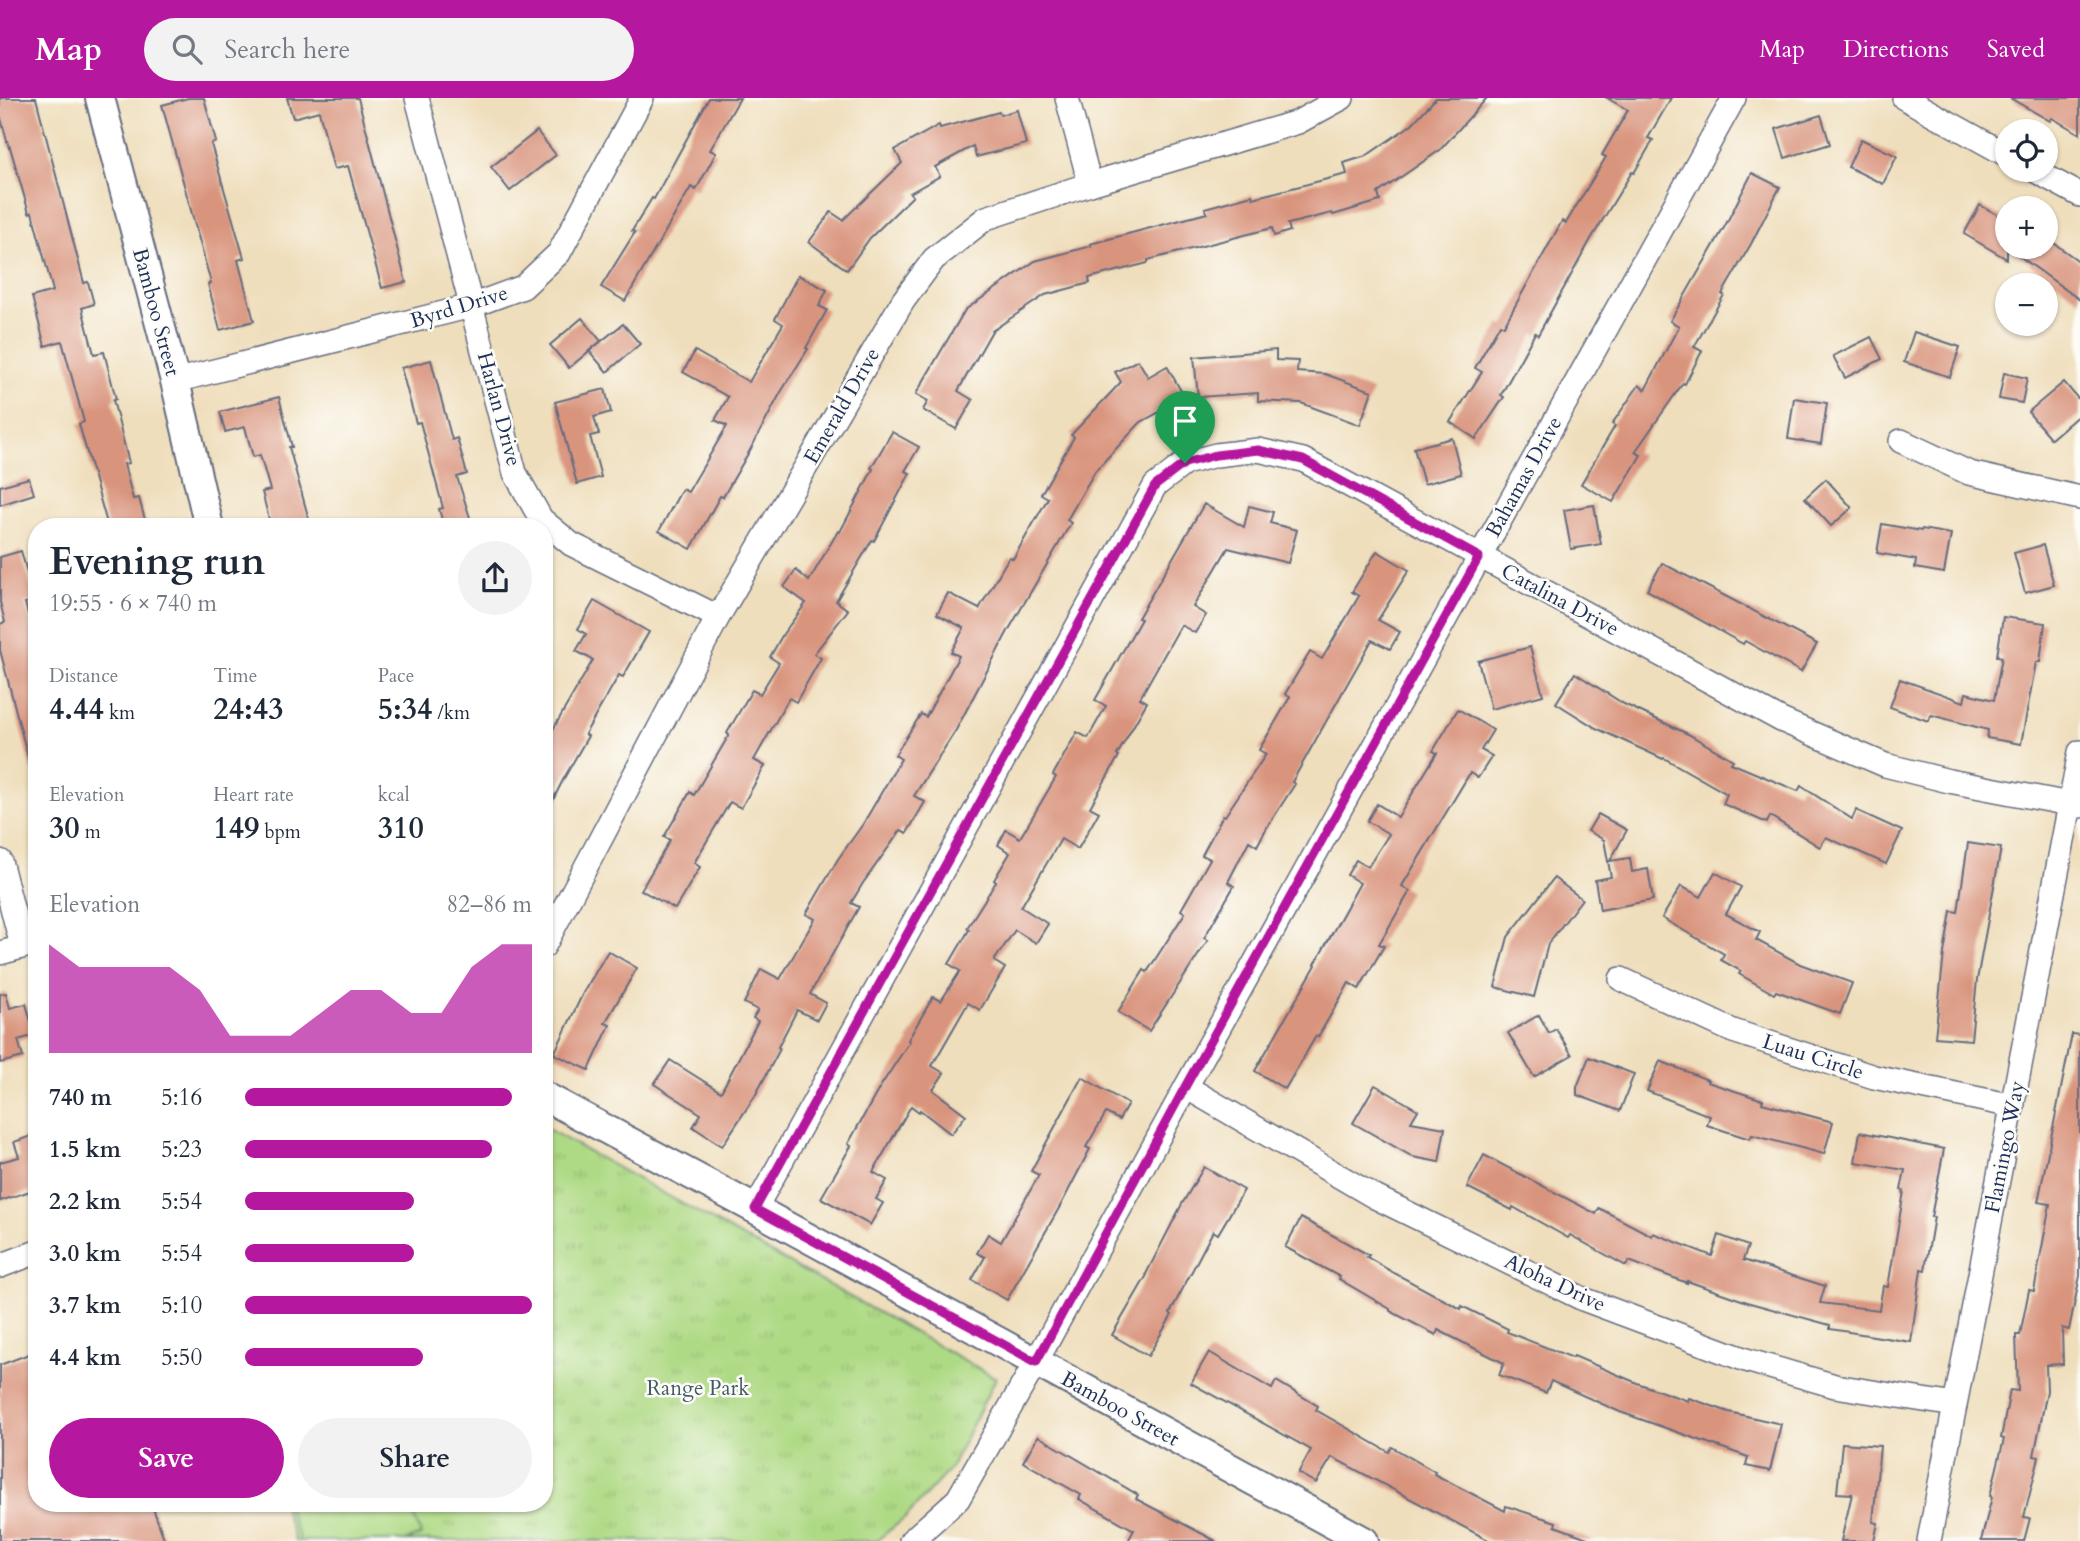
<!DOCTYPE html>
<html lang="en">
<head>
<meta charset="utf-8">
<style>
  :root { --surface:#fff; --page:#f2f2f3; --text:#1f2937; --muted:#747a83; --accent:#b5179e }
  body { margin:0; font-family:Cardo,serif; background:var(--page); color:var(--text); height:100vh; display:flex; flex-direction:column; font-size:26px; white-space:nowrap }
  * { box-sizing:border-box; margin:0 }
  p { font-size:23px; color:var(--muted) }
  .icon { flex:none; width:38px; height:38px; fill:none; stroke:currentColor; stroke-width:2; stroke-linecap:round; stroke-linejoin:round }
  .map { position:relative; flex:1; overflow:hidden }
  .side { position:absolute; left:28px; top:420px; width:525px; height:994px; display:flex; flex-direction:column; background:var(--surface); border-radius:28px; box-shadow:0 2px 5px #0004 }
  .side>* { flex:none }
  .fabs { position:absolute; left:1995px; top:21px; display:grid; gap:14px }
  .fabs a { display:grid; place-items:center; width:63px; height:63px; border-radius:50%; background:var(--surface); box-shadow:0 2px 5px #0004; font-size:35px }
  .pin { position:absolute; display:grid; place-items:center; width:60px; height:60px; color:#fff; margin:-72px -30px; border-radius:50% 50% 50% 0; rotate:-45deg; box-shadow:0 0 7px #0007 }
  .pin .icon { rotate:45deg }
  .round { display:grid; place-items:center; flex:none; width:74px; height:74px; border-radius:37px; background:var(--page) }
  .headline { display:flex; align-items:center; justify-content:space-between; height:119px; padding:0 21px }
  h1 { font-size:38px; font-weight:700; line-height:52px }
  .stats { display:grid; grid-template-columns:repeat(3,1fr); gap:10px; height:119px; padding:7px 21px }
  .stats div { display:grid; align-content:center }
  .stats b { font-size:30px; font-weight:700 }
  .stats small { font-size:19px; font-weight:400 }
  .stats p { font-size:19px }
  .chart { height:196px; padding:14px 21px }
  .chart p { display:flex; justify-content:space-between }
  .chart svg { width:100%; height:126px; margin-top:7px; fill:var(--accent); opacity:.7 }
  .action { display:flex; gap:14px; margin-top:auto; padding:14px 21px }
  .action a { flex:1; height:80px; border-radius:42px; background:var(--accent); color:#fff; font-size:28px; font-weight:700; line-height:80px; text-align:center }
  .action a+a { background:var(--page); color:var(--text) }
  ul { padding:0 21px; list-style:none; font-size:23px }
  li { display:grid; grid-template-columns:112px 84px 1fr; align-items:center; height:52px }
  li i { height:18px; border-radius:9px; background:var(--accent) }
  header { display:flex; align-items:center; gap:42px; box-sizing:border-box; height:98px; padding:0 35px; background:var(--accent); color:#fff }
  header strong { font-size:33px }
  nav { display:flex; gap:38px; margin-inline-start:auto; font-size:24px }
  .search { width:490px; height:63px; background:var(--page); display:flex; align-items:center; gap:18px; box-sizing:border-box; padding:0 24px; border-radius:38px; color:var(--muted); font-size:26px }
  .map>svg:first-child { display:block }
</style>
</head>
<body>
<header>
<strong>Map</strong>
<div class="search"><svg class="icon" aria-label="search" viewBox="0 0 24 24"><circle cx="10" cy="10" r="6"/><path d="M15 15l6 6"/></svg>Search here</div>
<nav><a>Map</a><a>Directions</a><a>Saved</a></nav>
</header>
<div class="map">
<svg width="2080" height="1443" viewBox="0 0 2080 1443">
  <defs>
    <pattern id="park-tufts" width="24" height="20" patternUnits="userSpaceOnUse" patternTransform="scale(1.75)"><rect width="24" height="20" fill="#afda85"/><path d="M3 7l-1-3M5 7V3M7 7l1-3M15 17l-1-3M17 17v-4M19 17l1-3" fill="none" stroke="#96bb75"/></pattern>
  </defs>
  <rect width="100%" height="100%" fill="#fdfcf7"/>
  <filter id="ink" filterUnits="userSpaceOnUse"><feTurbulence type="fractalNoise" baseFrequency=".0143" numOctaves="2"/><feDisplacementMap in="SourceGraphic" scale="14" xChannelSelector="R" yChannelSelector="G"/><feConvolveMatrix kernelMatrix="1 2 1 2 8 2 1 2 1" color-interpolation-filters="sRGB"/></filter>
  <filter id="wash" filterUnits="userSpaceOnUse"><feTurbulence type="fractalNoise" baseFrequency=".00686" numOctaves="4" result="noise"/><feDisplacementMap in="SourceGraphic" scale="28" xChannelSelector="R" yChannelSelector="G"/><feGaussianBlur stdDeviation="1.57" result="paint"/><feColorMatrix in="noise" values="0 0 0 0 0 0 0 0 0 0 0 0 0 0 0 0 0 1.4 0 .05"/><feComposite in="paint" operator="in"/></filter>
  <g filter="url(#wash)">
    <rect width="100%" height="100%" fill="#efdebc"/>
    <polygon fill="url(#park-tufts)" stroke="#658472" stroke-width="2" points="544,1029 996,1280 950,1371 905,1420 876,1443 295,1443 282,1405 544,1405"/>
    <polygon fill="#afda85" stroke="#658472" stroke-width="2" points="286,1405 409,1405 421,1437 405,1443 300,1443"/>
    <g id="blocks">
      <g fill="#d9947e">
        <polygon points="0,0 36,0 84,185 88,184 94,206 82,210 94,256 104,254 116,301 113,302 129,365 124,366 133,401 139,400 147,429 108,429 79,326 84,324 62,243 45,248 32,199 53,193 32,114 29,115 10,49 9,50 0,17"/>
        <polygon points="188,0 204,0 216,44 211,46 244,160 238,162 254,223 220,232 208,186 211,185 162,7"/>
        <polygon points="287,0 358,0 406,184 382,190 348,68 334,71 319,13 293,20"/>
        <polygon points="709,0 740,0 710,52 716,55 696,92 691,89 625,203 601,189 635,134 632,133 652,100 654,101"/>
        <polygon points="1436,0 1487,0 1440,52 1378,95 1380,103 1333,117 1332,115 1288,126 1290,133 1274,138 1272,130 1148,162 1148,165 1089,180 1090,185 1045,197 992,233 958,293 973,302 956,331 923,312 928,303 916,296 965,212 1035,163 1091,148 1090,146 1207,115 1205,110 1252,97 1253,100 1347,76 1344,65 1366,58 1411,27"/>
        <polygon points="1607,0 1671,0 1648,40 1653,42 1634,75 1632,74 1591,141 1538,237 1535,235 1501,297 1504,299 1476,341 1450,324 1482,274 1475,270 1500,226 1504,228 1562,123 1566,125 1606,59 1602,57 1628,12"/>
        <polygon points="2010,0 2080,0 2080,36 2052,20 2050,23"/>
        <polygon points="1017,12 1026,46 976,59 973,48 935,69 940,78 910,95 913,98 870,140 847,172 809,144 831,114 843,122 902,65 895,52 939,27 940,30 999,14 1000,17"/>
        <polygon points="1821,17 1830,46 1785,60 1776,31"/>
        <polygon points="537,33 556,57 510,93 491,69"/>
        <polygon points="1861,41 1897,58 1883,86 1848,69"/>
        <polygon points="1752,75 1780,89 1751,146 1722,196 1724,197 1694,249 1702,253 1685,286 1683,285 1635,354 1641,357 1613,404 1581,386 1615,328 1612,326 1639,287 1645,292 1679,228 1670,223 1725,128"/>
        <polygon points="1980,107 2007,122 2007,149 2046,149 2048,141 2080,164 2080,202 2007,149 2007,161 1964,136"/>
        <polygon points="798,177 827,192 819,208 827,212 806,250 808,251 781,294 749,354 723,399 720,398 691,451 659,433 682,391 688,394 727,328 715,322 728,299 683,274 695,253 749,284 783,226 775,221"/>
        <polygon points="582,220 601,243 569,270 550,247"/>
        <polygon points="623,226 640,246 607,274 589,253"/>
        <polygon points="1914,234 1960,249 1950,279 1904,264"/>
        <polygon points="1871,239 1882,261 1845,280 1833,258"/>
        <polygon points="1276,252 1276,262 1298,263 1297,274 1325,276 1372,293 1360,327 1301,305 1258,303 1258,295 1198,299 1194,259"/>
        <polygon points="431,262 452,342 457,340 467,376 457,379 473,429 444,429 439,411 443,410 420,324 416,325 401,270"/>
        <polygon points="1138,262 1148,279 1167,268 1185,300 1141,324 1095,373 1067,422 1071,425 1008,533 956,632 914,698 925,704 907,735 901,732 863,785 851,805 859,809 810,896 826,905 817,922 797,912 778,949 780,951 755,998 722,1048 693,1029 701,1016 654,986 670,962 721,994 758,923 753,920 758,912 744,905 761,871 780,881 815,821 806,816 838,761 863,726 901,661 895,657 921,616 926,619 959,558 951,554 964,530 937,516 948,495 979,511 1009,459 1013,461 1048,400 1041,396 1074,339 1071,337 1121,284 1115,274"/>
        <polygon points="2004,275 2027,280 2022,305 1999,301"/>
        <polygon points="2064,284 2080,303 2080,316 2051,341 2028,314"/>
        <polygon points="605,291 611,314 594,319 599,336 590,338 601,379 577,386 555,304"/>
        <polygon points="279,299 292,349 289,349 311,429 271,429 262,394 270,392 260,357 253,359 245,329 225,334 220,314"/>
        <polygon points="1794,300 1827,305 1821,346 1788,341"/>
        <polygon points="892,334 919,349 905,373 910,375 874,443 872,442 836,503 848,512 814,556 821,560 796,604 789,600 754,662 765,668 741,710 730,704 694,765 700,769 675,811 641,792 670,742 664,739 690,694 694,697 729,637 727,635 752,592 760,596 779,565 770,559 783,536 806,505 784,489 796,472 809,483 838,433 840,434 873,371 871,370"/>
        <polygon points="1452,340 1461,376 1424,386 1414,350"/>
        <polygon points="29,380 34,396 0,407 0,388"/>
        <polygon points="1826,381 1852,410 1831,428 1805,400"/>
        <polygon points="1204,406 1244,429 1249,408 1273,414 1270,425 1297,432 1288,465 1228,450 1193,509 1206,517 1195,535 1181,527 1140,600 1147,604 1117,657 1119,658 1090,709 1099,714 1078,751 1061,741 1021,809 1048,826 1036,845 1015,832 994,863 1005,870 980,912 968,905 932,968 944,975 933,992 966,1017 951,1036 920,1012 919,1014 911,1008 873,1074 887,1082 876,1101 883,1105 870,1127 821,1100 851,1048 848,1046 880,989 910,943 908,942 933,899 941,903 960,873 949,866 969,832 967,830 996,784 994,782 1010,755 998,747 1006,732 1020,740 1056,679 1053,677 1077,634 1088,640 1106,608 1095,602 1141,521 1138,520"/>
        <polygon points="1594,407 1601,446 1571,451 1564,412"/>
        <polygon points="1882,426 1921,433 1922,431 1951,436 1944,475 1915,470 1916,462 1877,455"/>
        <polygon points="2043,447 2054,487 2025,495 2014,455"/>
        <polygon points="21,453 35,503 25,505 37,549 37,671 31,671 0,552 0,526 5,524 0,504 0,459"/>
        <polygon points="1377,453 1409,472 1378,522 1400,534 1390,551 1372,542 1292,684 1295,686 1266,731 1257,748 1249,743 1228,784 1234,788 1204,840 1208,842 1149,933 1118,914 1144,872 1147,874 1185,815 1181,812 1210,761 1202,757 1223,717 1225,718 1266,656 1259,652 1290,599 1285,596 1310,554 1322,561 1359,498 1352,494"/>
        <polygon points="1662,465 1817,546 1801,574 1745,543 1743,546 1647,492"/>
        <polygon points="594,503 649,534 623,579 619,577 585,636 588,638 563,682 544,720 544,647 593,562 576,553 586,536 578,531"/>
        <polygon points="2003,519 2045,525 2040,564 2036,564 2021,646 1987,640 1988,632 1931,617 1928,623 1890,609 1900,581 1964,604 1966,595 1994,602 2002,559 1997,558"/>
        <polygon points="1530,549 1543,597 1491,611 1478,563"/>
        <polygon points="1575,575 1624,606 1688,636 1733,662 1731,665 1798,693 1801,688 1852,721 1856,712 1902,733 1886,766 1826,739 1820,749 1770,718 1767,725 1723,706 1727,696 1664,660 1663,661 1596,630 1556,605"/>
        <polygon points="1458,611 1493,632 1481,652 1492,658 1478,680 1470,675 1402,788 1410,793 1379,846 1384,848 1359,891 1349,885 1318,939 1316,938 1285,991 1255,973 1316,867 1315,866 1360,785 1347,777 1356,762 1368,769 1389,736 1367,723 1377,706 1398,719 1437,655 1433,653"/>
        <polygon points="1598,716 1627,732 1610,763 1630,760 1632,774 1648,771 1653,802 1600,812 1595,782 1611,779 1604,742 1588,733"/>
        <polygon points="1968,745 2001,750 1977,882 1971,942 1935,939 1944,855 1951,813 1958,814"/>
        <polygon points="1715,774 1741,789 1726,816 1760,834 1756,842 1800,866 1852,885 1840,916 1776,893 1774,896 1739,876 1741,873 1721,862 1724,856 1662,820 1681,788 1701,799"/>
        <polygon points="1554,780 1582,801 1548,846 1534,899 1495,889 1508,839"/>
        <polygon points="608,853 637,870 605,925 610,927 589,972 554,956 583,895"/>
        <polygon points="6,895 10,910 26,906 35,937 18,942 23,959 0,965 0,896"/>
        <polygon points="1539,917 1549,935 1556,931 1572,957 1534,979 1508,935"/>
        <polygon points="2072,936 2080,937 2080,1178 2069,1232 2062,1230 2063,1266 2046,1267 2047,1293 2034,1358 2039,1359 2024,1419 2030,1420 2024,1443 1981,1443 1992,1399 1990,1398 2004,1341 2001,1340 2010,1292 2018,1293 2016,1237 2020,1237 2029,1192 2034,1193 2050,1106 2038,1104"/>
        <polygon points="1589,959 1634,976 1620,1013 1577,997 1577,989"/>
        <polygon points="1660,963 1708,982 1707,984 1763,1002 1762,1005 1833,1024 1824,1056 1752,1037 1750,1041 1707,1027 1710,1018 1647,993"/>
        <polygon points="1082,979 1128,1006 1119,1022 1106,1015 1086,1049 1090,1051 1063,1103 1007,1202 972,1182 985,1159 977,1155 988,1136 1001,1144 1039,1077 1031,1073"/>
        <polygon points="1375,987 1418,1012 1411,1024 1445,1030 1439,1064 1413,1059 1353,1025"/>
        <polygon points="1860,1034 1944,1051 1931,1119 1934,1119 1925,1172 1921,1171 1911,1244 1830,1231 1830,1227 1750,1205 1687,1183 1687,1185 1629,1163 1626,1168 1570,1137 1568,1140 1513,1109 1512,1112 1467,1089 1484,1057 1596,1116 1599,1110 1652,1138 1653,1135 1712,1158 1719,1137 1748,1148 1743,1162 1825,1188 1820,1205 1879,1212 1883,1188 1888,1189 1904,1093 1901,1092 1905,1072 1855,1064"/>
        <polygon points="37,1036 37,1103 33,1104 30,1093 0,1103 0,1064 19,1059 14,1044"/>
        <polygon points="1204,1069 1244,1092 1218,1136 1213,1133 1170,1215 1172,1217 1148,1258 1112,1237 1147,1177 1146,1176 1182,1106"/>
        <polygon points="1301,1120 1369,1157 1367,1159 1394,1175 1461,1211 1462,1208 1508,1231 1507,1234 1573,1260 1574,1258 1637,1285 1688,1303 1689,1300 1729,1314 1781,1326 1770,1373 1746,1368 1748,1359 1620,1314 1551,1283 1546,1295 1499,1277 1504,1265 1438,1232 1436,1237 1390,1213 1390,1211 1339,1181 1340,1179 1285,1149"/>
        <polygon points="37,1253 37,1405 151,1405 165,1443 0,1443 0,1267"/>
        <polygon points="1209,1254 1272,1291 1276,1283 1318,1308 1316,1312 1389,1354 1392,1349 1435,1374 1434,1376 1505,1413 1506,1408 1556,1424 1555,1428 1590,1441 1590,1443 1490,1443 1332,1359 1316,1385 1298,1375 1311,1352 1191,1285"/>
        <polygon points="1038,1338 1138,1397 1136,1401 1216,1443 1128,1443 1134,1432 1079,1401 1081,1397 1023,1364"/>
        <polygon points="1842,1345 1880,1348 1873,1424 1878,1425 1874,1443 1841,1443 1852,1396 1837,1395"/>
      </g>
    </g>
  </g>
  <g filter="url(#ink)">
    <use href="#blocks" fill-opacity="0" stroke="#656c7f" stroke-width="2"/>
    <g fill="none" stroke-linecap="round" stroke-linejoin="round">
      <defs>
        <g id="minor">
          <polyline points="417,0 515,375 541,421 571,446 718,519"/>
          <polyline points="1067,0 1090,86"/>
          <polyline points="1904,0 2007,57"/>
          <polyline points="2034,72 2080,97"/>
          <polyline points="175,283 471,208 523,189 559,155 642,0"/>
          <polyline points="1901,343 1969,375 2080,400"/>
          <polyline points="0,763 22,848"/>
          <polyline points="544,848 718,519 903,203 934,161 986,120 1090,86 1298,24 1342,0"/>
          <polyline points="0,855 37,845"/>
          <polyline points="1621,881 1733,933 1874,979 2013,1008"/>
          <polyline points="1186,989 1375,1099 1583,1201 1746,1262 1835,1288 1955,1307"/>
          <polyline points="755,1111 1155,388 1185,365 1216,357 1258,352 1303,362 1781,622 1885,667 1949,683 2080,708"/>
          <polyline points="0,1168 37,1154"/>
          <polyline points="911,1443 958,1401 1036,1264 1186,989 1734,0"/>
          <polyline points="1929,1443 2080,654"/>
        </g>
        <g id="tertiary">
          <polyline points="100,0 175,283 209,429"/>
          <polyline points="544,998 755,1111 1364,1443"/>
        </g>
      </defs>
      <use href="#minor" stroke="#656c7f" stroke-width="26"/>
      <use href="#tertiary" stroke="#656c7f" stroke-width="32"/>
      <use href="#minor" stroke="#fff" stroke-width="23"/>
      <use href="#tertiary" stroke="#fff" stroke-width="28"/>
    </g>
  </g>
  <g fill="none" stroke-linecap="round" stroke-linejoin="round" filter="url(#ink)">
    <defs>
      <polygon id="route" points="1258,352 1303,362 1479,459 1185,989 1036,1264 755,1111 1155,388 1185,365 1216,357"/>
    </defs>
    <use href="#route" stroke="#fff" stroke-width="14"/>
    <use href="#route" stroke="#b5179e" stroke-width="9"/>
  </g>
  <g text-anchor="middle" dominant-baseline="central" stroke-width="5" stroke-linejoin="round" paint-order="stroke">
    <g font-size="21" fill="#1b2f5e" stroke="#fdfcf7">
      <text transform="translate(459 209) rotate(-17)">Byrd Drive</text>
      <text transform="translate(156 214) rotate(75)">Bamboo Street</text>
      <text transform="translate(842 308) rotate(-60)">Emerald Drive</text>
      <text transform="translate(499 311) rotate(75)">Harlan Drive</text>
      <text transform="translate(1524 379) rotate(-61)">Bahamas Drive</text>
      <text transform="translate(1560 502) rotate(28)">Catalina Drive</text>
      <text transform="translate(1813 959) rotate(18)">Luau Circle</text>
      <text transform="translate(2005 1049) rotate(-79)">Flamingo Way</text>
      <text transform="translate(1555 1185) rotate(25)">Aloha Drive</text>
      <text transform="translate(1120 1311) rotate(29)">Bamboo Street</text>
    </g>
    <g font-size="21" fill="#405a68" stroke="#fdfcf7">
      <text x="698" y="1290">Range Park</text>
    </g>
  </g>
</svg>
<div class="fabs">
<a><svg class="icon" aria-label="locate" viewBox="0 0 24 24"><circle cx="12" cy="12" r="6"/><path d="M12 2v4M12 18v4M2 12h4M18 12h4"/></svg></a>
<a>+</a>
<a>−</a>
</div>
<div class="pin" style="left:1185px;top:365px;background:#1e9e55"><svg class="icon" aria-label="arrive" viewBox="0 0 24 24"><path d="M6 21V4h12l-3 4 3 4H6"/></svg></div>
<section class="side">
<div class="headline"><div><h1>Evening run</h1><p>19:55 · 6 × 740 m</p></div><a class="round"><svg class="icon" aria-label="share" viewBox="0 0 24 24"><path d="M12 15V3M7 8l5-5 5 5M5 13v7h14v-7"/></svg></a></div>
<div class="stats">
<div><p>Distance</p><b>4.44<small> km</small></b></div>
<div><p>Time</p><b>24:43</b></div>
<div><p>Pace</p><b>5:34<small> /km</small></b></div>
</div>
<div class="stats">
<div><p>Elevation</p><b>30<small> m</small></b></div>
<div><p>Heart rate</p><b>149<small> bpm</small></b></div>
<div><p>kcal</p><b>310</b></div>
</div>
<div class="chart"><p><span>Elevation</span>82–86 m</p>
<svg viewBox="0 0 160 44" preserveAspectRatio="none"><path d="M0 44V6L10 14L20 14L30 14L40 14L50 22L60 38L70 38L80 38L90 30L100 22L110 22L120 30L130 30L140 14L150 6L160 6V44z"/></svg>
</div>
<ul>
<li><b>740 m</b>5:16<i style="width:93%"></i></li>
<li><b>1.5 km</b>5:23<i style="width:86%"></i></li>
<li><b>2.2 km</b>5:54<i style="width:59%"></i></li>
<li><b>3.0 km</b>5:54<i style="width:59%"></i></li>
<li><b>3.7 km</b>5:10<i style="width:100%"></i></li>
<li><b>4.4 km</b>5:50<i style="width:62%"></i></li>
</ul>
<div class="action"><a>Save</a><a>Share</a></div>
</section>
</div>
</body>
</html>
